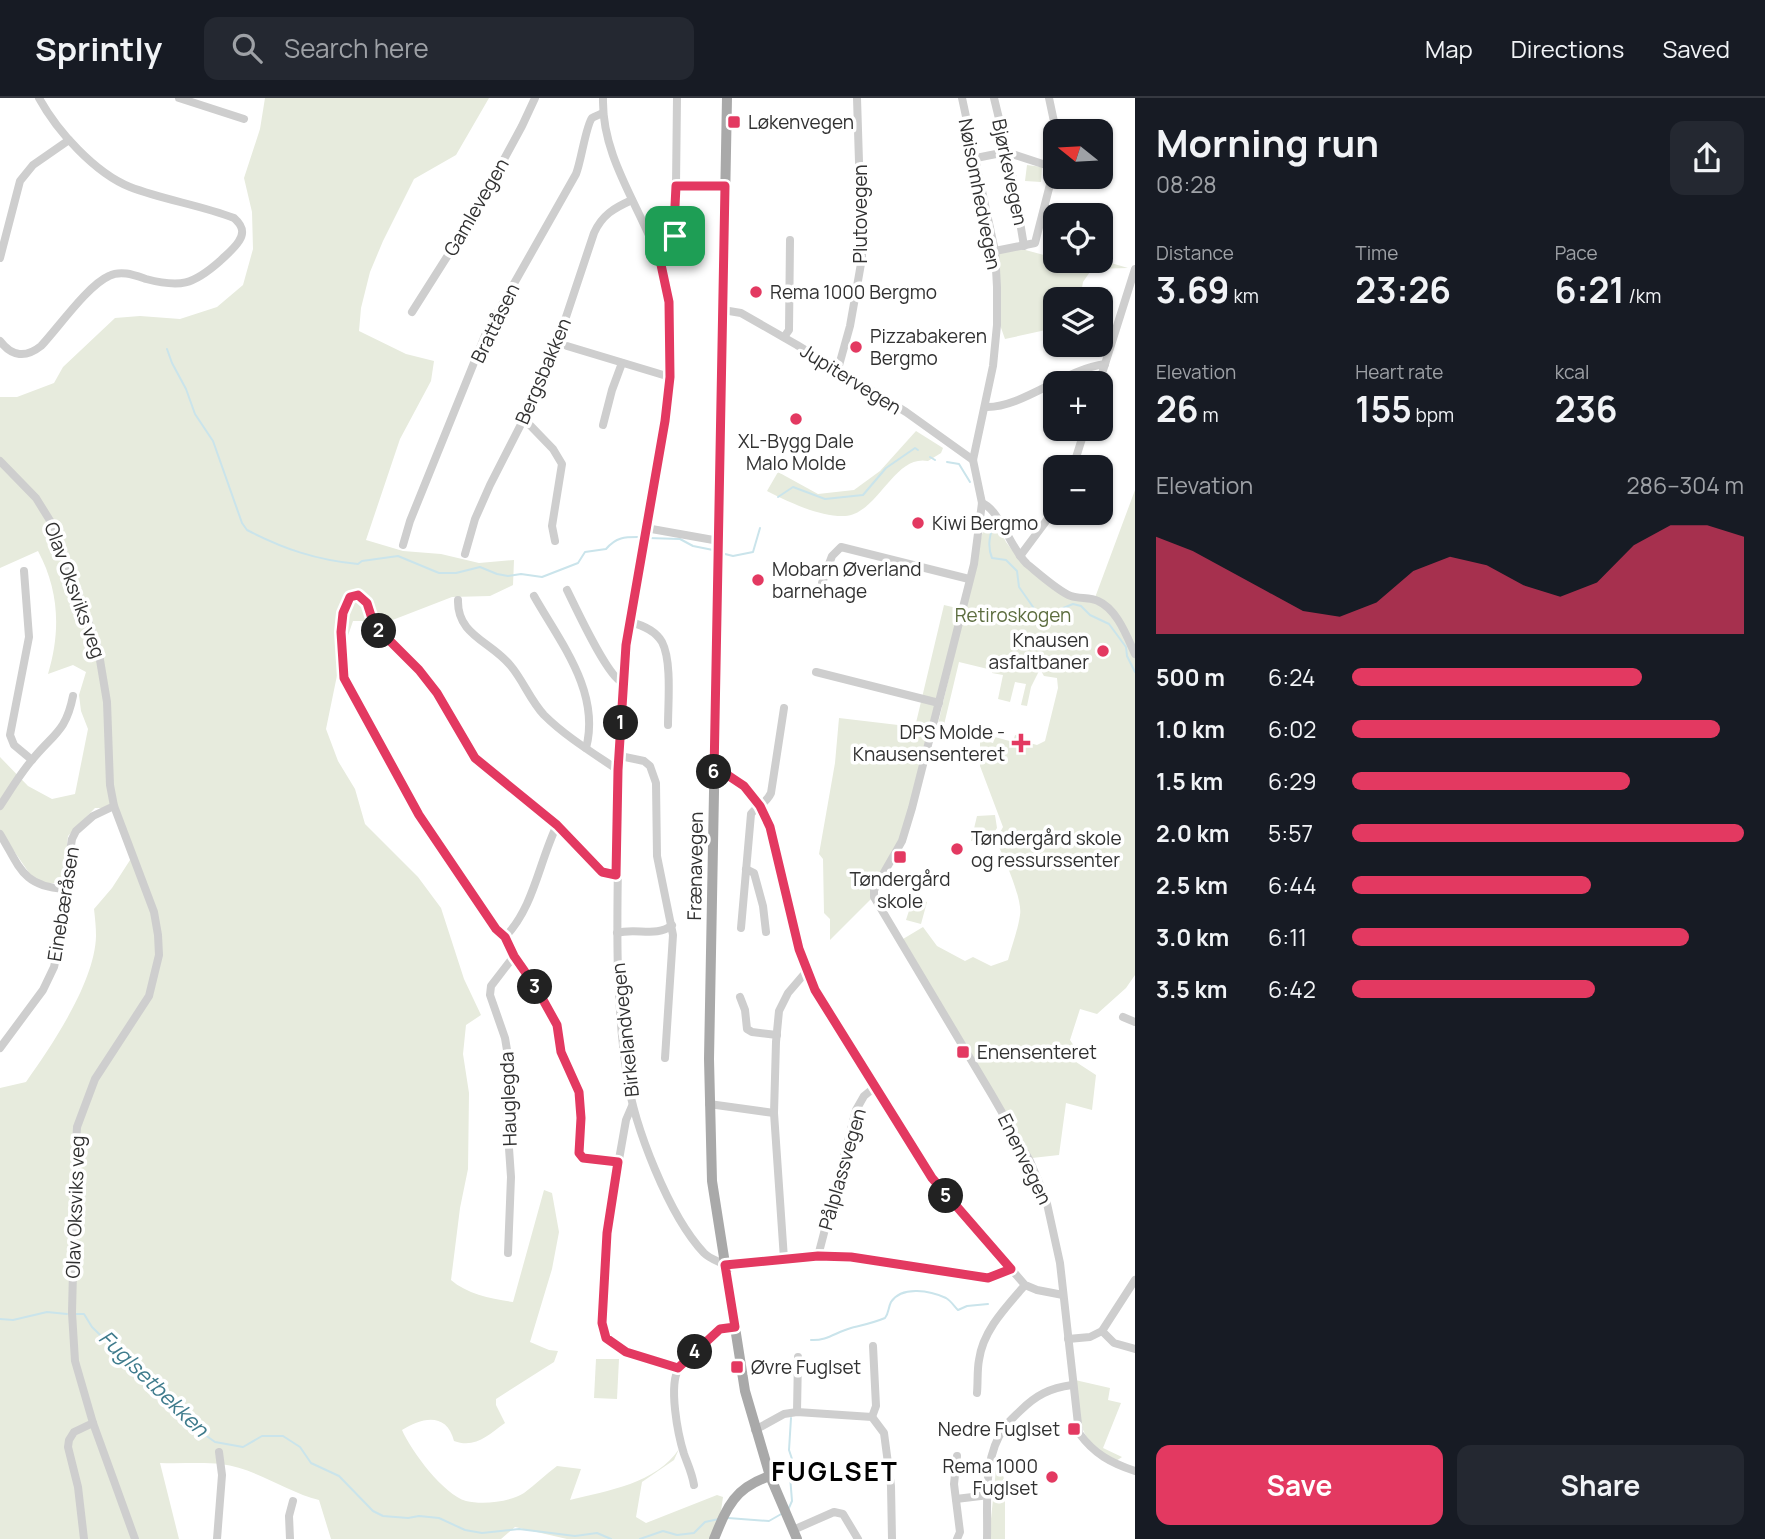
<!DOCTYPE html>
<html lang="en">
<head>
<meta charset="utf-8">
<style>
  :root { --surface:#171b24; --page:#242831; --text:#f1f3f6; --muted:#9ea1a6; --line:#363941; --accent:#e33961 }
  body { margin:0; font-family:Manrope,sans-serif; background:var(--page); color:var(--text); height:100vh; display:flex; flex-direction:column; font-size:26px; white-space:nowrap }
  * { box-sizing:border-box; margin:0 }
  p { font-size:23px; color:var(--muted) }
  .icon { flex:none; width:38px; height:38px; fill:none; stroke:currentColor; stroke-width:2; stroke-linecap:round; stroke-linejoin:round }
  .map { position:relative; flex:1; overflow:hidden }
  .side { display:flex; flex-direction:column; background:var(--surface); width:630px }
  .side>* { flex:none }
  .needle { width:46px; rotate:288deg }
  .fabs { position:absolute; left:1043px; top:21px; display:grid; gap:14px }
  .fabs a { display:grid; place-items:center; width:70px; height:70px; border-radius:14px; background:var(--surface); box-shadow:0 2px 5px #0004; font-size:35px }
  .pin { position:absolute; display:grid; place-items:center; width:60px; height:60px; color:#fff; margin:-30px; border-radius:14px; box-shadow:0 4px 10px #0006 }
  .km { position:absolute; width:35px; height:35px; margin:-18px; border-radius:50%; background:#222; color:#fff; font-size:19px; line-height:35px; text-align:center }
  .round { display:grid; place-items:center; flex:none; width:74px; height:74px; border-radius:14px; background:var(--page) }
  .overview { display:flex; align-items:center; justify-content:space-between; height:119px; padding:0 21px }
  h1 { font-size:38px; font-weight:700; line-height:52px }
  .figures { display:grid; grid-template-columns:repeat(3,1fr); gap:10px; height:119px; padding:7px 21px }
  .figures div { display:grid; align-content:center }
  .figures b { font-size:35px; font-weight:700 }
  .figures small { font-size:19px; font-weight:400 }
  .figures p { font-size:19px }
  .chart { height:196px; padding:14px 21px }
  .chart p { display:flex; justify-content:space-between }
  .chart svg { width:100%; height:126px; margin-top:7px; fill:var(--accent); opacity:.7 }
  .button { display:flex; gap:14px; margin-top:auto; padding:14px 21px }
  .button a { flex:1; height:80px; border-radius:14px; background:var(--accent); color:#fff; font-size:28px; font-weight:700; line-height:80px; text-align:center }
  .button a+a { background:var(--page); color:var(--text) }
  ul { padding:0 21px; list-style:none; font-size:23px }
  li { display:grid; grid-template-columns:112px 84px 1fr; align-items:center; height:52px }
  li i { height:18px; border-radius:9px; background:var(--accent) }
  header { display:flex; align-items:center; gap:42px; box-sizing:border-box; height:98px; padding:0 35px; background:var(--surface); border-bottom:2px solid var(--line) }
  header strong { font-size:33px }
  nav { display:flex; gap:38px; margin-inline-start:auto; font-size:24px }
  .search { width:490px; height:63px; background:var(--page); display:flex; align-items:center; gap:18px; box-sizing:border-box; padding:0 24px; border-radius:14px; color:var(--muted); font-size:26px }
  main { display:flex; flex:1; min-height:0 }
  .map>svg:first-child { display:block }
</style>
</head>
<body>
<header>
<strong>Sprintly</strong>
<div class="search"><svg class="icon" aria-label="search" viewBox="0 0 24 24"><circle cx="10" cy="10" r="6"/><path d="M15 15l6 6"/></svg>Search here</div>
<nav><a>Map</a><a>Directions</a><a>Saved</a></nav>
</header>
<main>
<div class="map">
<svg width="1135" height="1441" viewBox="0 0 1135 1441">
  <rect width="100%" height="100%" fill="#fff"/>
  <g fill="#e7ebdd">
    <path d="M265 0H489L456 57 414 81 383 143 370 174 361 210 359 233 406 256 434 263 431 283 400 341 366 442 403 453 441 456 479 465 514 462 513 487 490 498 452 499 390 523H353L341 558 326 631 338 663 355 691 365 726 418 779 441 810 464 881 481 917 466 927 463 956 469 995 468 1071 460 1110 451 1182C467 1196 492 1201 513 1204L544 1092 552 1095 559 1134 552 1171 530 1244 549 1252 558 1253 554 1264 496 1301V1307L505 1325C488 1337 475 1351 454 1343 447 1314 422 1319 402 1332 411 1353 444 1397 466 1403 483 1407 509 1404 524 1395 535 1387 546 1376 557 1368L581 1371 570 1402C607 1393 657 1385 679 1351L674 1362 642 1384 636 1419 646 1425 717 1397 723 1399 718 1434 715 1441H567L515 1429 501 1441H331L319 1402C287 1394 255 1370 221 1366 201 1364 180 1366 160 1365L179 1441H0V990L26 984C52 947 95 884 96 838 96 829 95 820 94 811L112 790 132 759 113 710H95L68 738 64 777 55 785 47 786 32 779 0 733V659L28 688 52 701 75 696 88 631 81 613 79 597 86 574 73 567 48 576C61 533 59 492 38 453L0 470V299H17L54 285 63 269 115 220 140 218 180 221 217 209 243 187 253 151 252 114 244 80 260 31Z"/>
    <polygon points="1027,67 1042,69 1041,84 1025,83"/>
    <polygon points="1101,127 1106,136 1107,161 1111,165 1128,170 1092,171 1083,184 1080,201 1055,201 1055,230 1005,241 1000,227 994,148 1018,150 1055,160 1055,163 1101,163"/>
    <path d="M916 333 943 350 941 355 928 363C894 356 878 416 845 418 819 419 789 404 767 393L778 374 818 396 854 392 880 373Z"/>
    <path d="M1135 392V877L1126 890 1097 916 1080 911 1070 942 1074 948 1076 964 1096 977 1092 1012 1066 1005 1059 1057 1032 1060 903 841 923 829 937 848 965 863 973 859 991 868 1008 862C1012 847 1018 832 1020 817 1023 801 1003 758 996 742L1003 729 980 668V641L993 645 995 639 1013 644 1015 637 1023 639 1022 643 1037 647 1045 643 1058 590 1057 580 1044 578 1040 571 1031 589 1027 608 1021 607 1026 586 1015 584 1010 604 998 601 1003 577 992 575V572L959 564 943 631 937 630 955 554 915 711 876 796 830 842V821L824 815 823 761 819 756 835 665 839 620 915 629 944 507 965 512 982 436 994 420 1006 444 1018 460 1069 501 1093 505Z"/>
    <polygon points="995,717 997,730 993,736 971,743 977,718"/>
    <polygon points="913,800 927,804 921,826 906,822"/>
    <polygon points="596,1261 619,1261 617,1301 594,1300"/>
    <path d="M1075 1282 1110 1290 1108 1302 1121 1305 1103 1350 1122 1359 1116 1363C1075 1341 1081 1323 1075 1282Z"/>
    <polygon points="1000,1369 1008,1392 1005,1393 1005,1441 989,1441 996,1371"/>
  </g>
  <g fill="none" stroke-linecap="round" stroke-linejoin="round">
    <g stroke="#cae4eb" stroke-width="2">
      <path d="M167 251 172 265 186 291 195 316 213 343 242 425 247 432C284 451 316 462 358 466L362 463 398 458 439 475H456L480 469 497 476 508 478 521 476 542 479 578 465 585 454 606 451C617 438 626 439 642 439"/>
      <polyline points="930,359 935,362"/>
      <polyline points="947,364 959,366 970,384"/>
      <polyline points="778,399 793,389 825,401 863,397 886,370 915,350 918,352"/>
      <path d="M991 422 993 426C990 438 987 448 992 460L1006 462 1017 473 1019 489 1038 516 1046 517 1073 506 1081 508 1090 517 1109 526 1126 549 1127 558 1135 574"/>
      <polyline points="647,440 680,441 693,448 713,452"/>
      <polyline points="721,455 733,458 753,454 760,430"/>
      <polyline points="76,1216 84,1216 92,1229 194,1329 215,1344 243,1349 262,1338 283,1338 300,1349 311,1365 339,1378 373,1413 383,1418 408,1420 419,1418 439,1420 465,1432 482,1435 519,1431 575,1438 597,1435 611,1441"/>
      <polyline points="0,1221 13,1222 47,1214 67,1216"/>
      <path d="M811 1242C827 1243 836 1234 851 1230 863 1227 873 1225 885 1220 889 1215 888 1210 891 1204 902 1187 931 1193 946 1200 951 1203 954 1208 958 1212L967 1208 988 1206"/>
      <polyline points="788,1412 792,1403 790,1378 794,1367 789,1352 791,1320"/>
      <polyline points="728,1420 769,1423 783,1415"/>
      <polyline points="640,1441 663,1433 677,1437 694,1435 705,1424 719,1421"/>
    </g>
    <g stroke="#cecece" stroke-width="8">
      <polyline points="179,0 244,21"/>
      <path d="M603 0C601 77 667 137 670 213 670 235 671 258 670 280 664 370 638 457 626 545 619 597 620 651 619 704 618 795 613 887 627 978 634 1028 669 1118 704 1155 710 1161 718 1163 725 1167L818 1158 851 1159 988 1180 1011 1171"/>
      <path d="M962 0 995 153 997 189V227L993 268 973 362 982 405 974 466 912 710 902 743 874 792V799L992 997 1030 1063 1046 1101 1060 1165 1079 1335C1094 1356 1111 1365 1135 1373"/>
      <polyline points="994,0 1011,70 1024,148"/>
      <polyline points="1049,0 1056,33"/>
      <polyline points="976,60 1006,54 1055,70"/>
      <polyline points="676,88 677,0"/>
      <polyline points="995,153 1035,145 1055,67"/>
      <polyline points="0,160 20,83 33,67 69,42"/>
      <polyline points="660,162 673,148 676,88 725,88"/>
      <polyline points="723,212 741,215 797,247 906,314 973,362"/>
      <polyline points="412,214 476,113 522,28 535,0"/>
      <polyline points="784,239 789,232 790,142"/>
      <path d="M0 243C12 259 26 260 41 248 58 230 88 187 109 178 121 172 134 177 146 181 180 190 193 187 220 163 226 157 234 151 239 143 245 134 242 127 234 120 200 107 164 102 130 89 95 75 57 33 39 0"/>
      <polyline points="567,248 670,279"/>
      <polyline points="838,271 850,228 862,160 857,0"/>
      <polyline points="1099,285 1135,171"/>
      <path d="M985 309C1021 311 1065 271 1105 266"/>
      <polyline points="525,322 553,351 562,366 552,428 555,443"/>
      <polyline points="603,327 612,292 622,265"/>
      <polyline points="0,363 36,400 54,429 98,550 107,604 110,687 114,708 154,814 158,837 159,857 149,898 95,981 77,1029 76,1047 72,1215 75,1263 93,1325 135,1441"/>
      <polyline points="1073,369 1085,331"/>
      <path d="M982 405C1000 412 1010 450 1027 466 1037 474 1059 494 1071 498 1079 501 1090 499 1098 503 1117 511 1127 539 1135 556"/>
      <polyline points="646,430 719,443"/>
      <path d="M403 447 410 423 486 235 576 76C581 64 586 27 592 20 595 18 599 17 603 15"/>
      <path d="M465 456 475 421 490 387 540 289 557 246 594 135C602 117 614 110 632 102"/>
      <polyline points="1020,458 1055,411"/>
      <polyline points="24,473 29,539 10,637 14,647 32,662"/>
      <polyline points="822,485 832,458 841,449 969,481"/>
      <path d="M567 492C576 510 607 578 622 584"/>
      <path d="M534 498C560 544 601 594 586 650"/>
      <path d="M458 502C457 537 490 543 510 567 523 582 530 602 544 617 565 638 593 655 618 672"/>
      <path d="M630 524C642 527 655 532 662 544 672 563 668 605 668 627"/>
      <polyline points="816,574 939,605"/>
      <polyline points="620,658 644,663 650,668 656,685 657,758 673,837 665,960"/>
      <path d="M714 675C740 675 762 706 770 729 775 742 777 758 780 772 789 813 797 854 815 892L932 1080 1025 1187 1037 1192 1063 1197"/>
      <path d="M0 708C10 693 20 676 32 662 53 636 66 634 73 598"/>
      <path d="M0 736C20 769 22 788 64 791"/>
      <polyline points="746,771 754,775 763,808 766,834"/>
      <path d="M616 777 602 774 557 727 475 660 437 595 419 572 374 527 367 505 358 497 350 499C337 532 339 568 354 600L419 717 497 831 505 839 514 858 537 891 557 927 561 954 579 994 581 1058 600 1063 618 1064"/>
      <path d="M741 830 751 716C757 708 766 706 771 695L784 610"/>
      <path d="M617 835C635 829 657 840 672 827"/>
      <path d="M505 839C534 809 539 764 557 727"/>
      <polyline points="740,899 745,912 747,931 752,934 777,937"/>
      <polyline points="1123,919 1135,924"/>
      <polyline points="0,950 43,892 54,869 64,826 64,791 72,741 76,733 93,718 114,708"/>
      <polyline points="709,1006 774,1015"/>
      <path d="M632 1008 626 1022 606 1135 603 1234C614 1259 655 1264 678 1270"/>
      <polyline points="508,1155 511,1079 506,1007 507,952 505,940 490,897 491,888 514,858"/>
      <polyline points="818,1158 856,1012 864,998 875,989"/>
      <polyline points="784,1161 774,1015 776,944 779,913 788,895 806,874"/>
      <polyline points="1102,1233 1114,1245 1135,1251"/>
      <polyline points="1068,1241 1090,1239 1102,1233 1135,1182"/>
      <path d="M977 1295C978 1284 977 1272 979 1262 983 1232 1007 1208 1025 1187"/>
      <polyline points="797,1314 798,1259"/>
      <polyline points="872,1319 876,1308 873,1248"/>
      <polyline points="755,1332 784,1316 797,1314 872,1319 884,1335 891,1388 892,1441"/>
      <polyline points="957,1358 954,1386 960,1434 957,1441"/>
      <path d="M694 1387C692 1375 688 1367 684 1356 678 1337 668 1287 679 1270 683 1263 692 1256 698 1250 710 1239 719 1232 735 1229"/>
      <polyline points="956,1401 989,1397"/>
      <polyline points="793,1432 834,1414 843,1416 858,1441"/>
      <polyline points="84,1441 78,1389 68,1349 69,1342 74,1334 93,1325"/>
      <polyline points="217,1441 222,1377 219,1354"/>
      <polyline points="290,1441 289,1418 293,1403"/>
      <path d="M987 1441C988 1406 982 1359 1005 1329 1009 1323 1015 1318 1020 1313 1036 1297 1050 1290 1072 1287"/>
    </g>
    <g stroke="#a9a9a9" stroke-width="10">
      <polyline points="727,0 709,961 712,1083 745,1293 770,1378 797,1441"/>
      <path d="M714 1441C727 1409 734 1390 770 1378"/>
    </g>
  </g>
  <g fill="none" stroke-linecap="round" stroke-linejoin="round">
    <defs>
      <polygon id="route" points="676,88 725,88 714,676 726,676 744,688 760,708 770,729 799,851 815,892 932,1080 1011,1171 988,1180 851,1159 818,1158 725,1167 735,1229 720,1231 678,1270 626,1254 606,1240 602,1225 607,1135 618,1064 583,1060 579,1055 581,1020 579,994 561,954 557,927 537,891 514,858 505,839 496,831 419,717 344,580 341,534 343,515 350,499 358,497 367,505 374,527 419,572 437,595 475,660 557,727 602,774 616,777 618,672 626,547 665,323 670,279 669,204 660,162 673,148"/>
    </defs>
    <use href="#route" stroke="#fff" stroke-width="14"/>
    <use href="#route" stroke="#e33961" stroke-width="9"/>
  </g>
  <g fill="#e33961" stroke="#fff" stroke-width="2.5">
    <rect x="727" y="17" width="14" height="14" rx="3.5"/>
    <circle cx="756" cy="194" r="7"/>
    <circle cx="856" cy="249" r="7"/>
    <circle cx="796" cy="321" r="7"/>
    <circle cx="918" cy="425" r="7"/>
    <circle cx="758" cy="482" r="7"/>
    <circle cx="1103" cy="553" r="7"/>
    <path d="M1017.5 634.5h7v7h7v7h-7v7h-7v-7h-7v-7h7z"/>
    <circle cx="957" cy="751" r="7"/>
    <rect x="893" y="752" width="14" height="14" rx="3.5"/>
    <rect x="956" y="947" width="14" height="14" rx="3.5"/>
    <rect x="730" y="1262" width="14" height="14" rx="3.5"/>
    <rect x="1067" y="1324" width="14" height="14" rx="3.5"/>
    <circle cx="1052" cy="1379" r="7"/>
  </g>
  <g text-anchor="middle" dominant-baseline="central" stroke-width="7" stroke-linejoin="round" paint-order="stroke">
    <g font-size="19" fill="#313131" stroke="#fff" text-anchor="start">
      <text x="748" y="24">Løkenvegen</text>
      <text x="770" y="194">Rema 1000 Bergmo</text>
      <text x="870" y="238">Pizzabakeren<tspan x="870" dy="22">Bergmo</tspan></text>
      <text x="796" y="343" text-anchor="middle">XL-Bygg Dale<tspan x="796" dy="22">Malo Molde</tspan></text>
      <text x="932" y="425">Kiwi Bergmo</text>
      <text x="772" y="471">Mobarn Øverland<tspan x="772" dy="22">barnehage</tspan></text>
      <text x="1089" y="542" text-anchor="end">Knausen<tspan x="1089" dy="22">asfaltbaner</tspan></text>
      <text x="1005" y="634" text-anchor="end">DPS Molde -<tspan x="1005" dy="22">Knausensenteret</tspan></text>
      <text x="971" y="740">Tøndergård skole<tspan x="971" dy="22">og ressurssenter</tspan></text>
      <text x="900" y="781" text-anchor="middle">Tøndergård<tspan x="900" dy="22">skole</tspan></text>
      <text x="977" y="954">Enensenteret</text>
      <text x="751" y="1269">Øvre Fuglset</text>
      <text x="1060" y="1331" text-anchor="end">Nedre Fuglset</text>
      <text x="1038" y="1368" text-anchor="end">Rema 1000<tspan x="1038" dy="22">Fuglset</tspan></text>
    </g>
    <g font-size="19" fill="#313131" stroke="#fff">
      <text transform="translate(1010 74) rotate(78)">Bjørkevegen</text>
      <text transform="translate(980 96) rotate(79)">Nøisomhedvegen</text>
      <text transform="translate(476 109) rotate(-60)">Gamlevegen</text>
      <text transform="translate(860 116) rotate(-90)">Plutovegen</text>
      <text transform="translate(495 225) rotate(-64)">Brattåsen</text>
      <text transform="translate(543 273) rotate(-67)">Bergsbakken</text>
      <text transform="translate(851 281) rotate(32)">Jupitervegen</text>
      <text transform="translate(75 492) rotate(70)">Olav Oksviks veg</text>
      <text transform="translate(695 768) rotate(-89)">Frænavegen</text>
      <text transform="translate(63 806) rotate(-81)">Einebæråsen</text>
      <text transform="translate(625 932) rotate(-96)">Birkelandvegen</text>
      <text transform="translate(508 1001) rotate(-92)">Hauglegda</text>
      <text transform="translate(1025 1061) rotate(64)">Enenvegen</text>
      <text transform="translate(842 1071) rotate(-74)">Pålplassvegen</text>
      <text transform="translate(75 1109) rotate(-88)">Olav Oksviks veg</text>
    </g>
    <g font-size="19" fill="#5c6d3f" stroke="#fff">
      <text x="1013" y="517">Retiroskogen</text>
    </g>
    <g font-size="21" font-style="italic" fill="#3e7b8c" stroke="#fff">
      <text transform="translate(154 1285) rotate(44)">Fuglsetbekken</text>
    </g>
    <g font-size="26" font-weight="bold" letter-spacing="2" fill="#000" stroke="#fff">
      <text x="835" y="1373">FUGLSET</text>
    </g>
  </g>
</svg>
<div class="fabs">
<a><svg class="needle" viewBox="-14 -14 28 28"><path d="M0-13l5 13h-10z" fill="#e53935"/><path d="M0 13l5-13h-10z" fill="#9ea1a6"/></svg></a>
<a><svg class="icon" aria-label="locate" viewBox="0 0 24 24"><circle cx="12" cy="12" r="6"/><path d="M12 2v4M12 18v4M2 12h4M18 12h4"/></svg></a>
<a><svg class="icon" aria-label="layers" viewBox="0 0 24 24"><path d="M12 4l9 5-9 5-9-5zM3 14l9 5 9-5"/></svg></a>
<a>+</a>
<a>−</a>
</div>
<div class="pin" style="left:675px;top:138px;background:#1e9e55"><svg class="icon" aria-label="arrive" viewBox="0 0 24 24"><path d="M6 21V4h12l-3 4 3 4H6"/></svg></div>
<b class="km" style="left:621px;top:625px">1</b>
<b class="km" style="left:379px;top:533px">2</b>
<b class="km" style="left:535px;top:889px">3</b>
<b class="km" style="left:695px;top:1254px">4</b>
<b class="km" style="left:946px;top:1098px">5</b>
<b class="km" style="left:714px;top:674px">6</b>
</div>
<section class="side">
<div class="overview"><div><h1>Morning run</h1><p>08:28</p></div><a class="round"><svg class="icon" aria-label="share" viewBox="0 0 24 24"><path d="M12 15V3M7 8l5-5 5 5M5 13v7h14v-7"/></svg></a></div>
<div class="figures">
<div><p>Distance</p><b>3.69<small> km</small></b></div>
<div><p>Time</p><b>23:26</b></div>
<div><p>Pace</p><b>6:21<small> /km</small></b></div>
</div>
<div class="figures">
<div><p>Elevation</p><b>26<small> m</small></b></div>
<div><p>Heart rate</p><b>155<small> bpm</small></b></div>
<div><p>kcal</p><b>236</b></div>
</div>
<div class="chart"><p><span>Elevation</span>286–304 m</p>
<svg viewBox="0 0 160 44" preserveAspectRatio="none"><path d="M0 44V10L10 15L20 22L30 29L40 36L50 38L60 33L70 22L80 17L90 20L100 27L110 31L120 26L130 13L140 6L150 6L160 10V44z"/></svg>
</div>
<ul>
<li><b>500 m</b>6:24<i style="width:74%"></i></li>
<li><b>1.0 km</b>6:02<i style="width:94%"></i></li>
<li><b>1.5 km</b>6:29<i style="width:71%"></i></li>
<li><b>2.0 km</b>5:57<i style="width:100%"></i></li>
<li><b>2.5 km</b>6:44<i style="width:61%"></i></li>
<li><b>3.0 km</b>6:11<i style="width:86%"></i></li>
<li><b>3.5 km</b>6:42<i style="width:62%"></i></li>
</ul>
<div class="button"><a>Save</a><a>Share</a></div>
</section>
</main>
</body>
</html>
